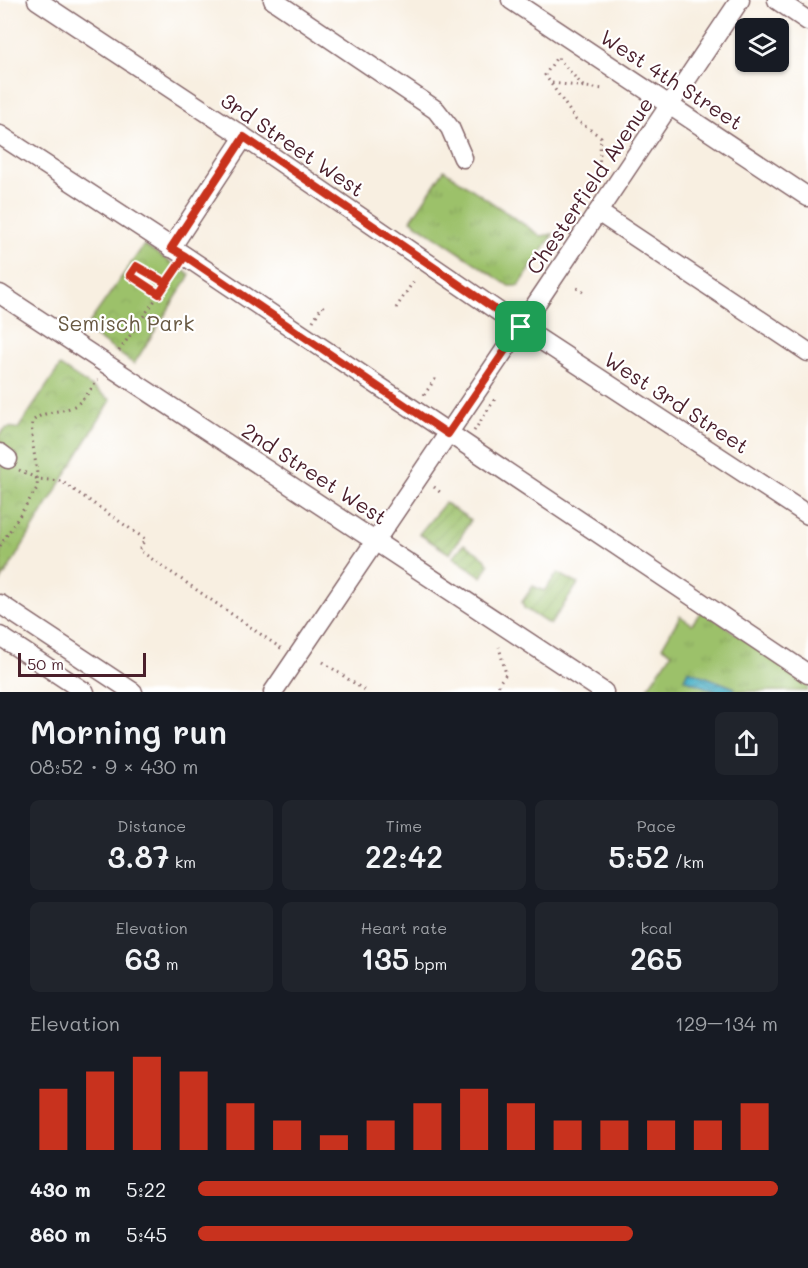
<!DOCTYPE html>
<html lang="en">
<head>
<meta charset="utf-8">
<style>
  :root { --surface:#171b24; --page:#20242c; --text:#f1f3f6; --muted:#9ea1a6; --accent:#c8321e }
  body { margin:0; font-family:Mali,sans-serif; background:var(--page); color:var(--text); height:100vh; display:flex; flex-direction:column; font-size:22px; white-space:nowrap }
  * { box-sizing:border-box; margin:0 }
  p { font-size:20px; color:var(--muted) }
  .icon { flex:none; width:33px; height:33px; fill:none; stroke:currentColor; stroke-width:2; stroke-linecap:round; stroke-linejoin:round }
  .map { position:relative; height:692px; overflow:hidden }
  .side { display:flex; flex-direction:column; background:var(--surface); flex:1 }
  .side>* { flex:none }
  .buttons { position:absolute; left:735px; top:18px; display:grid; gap:12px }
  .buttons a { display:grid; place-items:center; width:54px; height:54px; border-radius:9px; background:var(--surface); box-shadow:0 2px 4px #0004; font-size:30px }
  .scale { position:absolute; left:18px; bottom:15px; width:128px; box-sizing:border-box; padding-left:6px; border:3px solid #4a1f2b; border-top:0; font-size:16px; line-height:21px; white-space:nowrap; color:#4a1f2b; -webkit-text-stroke:4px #fff; paint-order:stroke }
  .pin { position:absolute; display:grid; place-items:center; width:51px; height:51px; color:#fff; margin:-26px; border-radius:12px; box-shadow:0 3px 9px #0006 }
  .round { display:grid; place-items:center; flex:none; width:63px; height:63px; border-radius:9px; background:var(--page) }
  .overview { display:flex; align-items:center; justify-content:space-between; height:102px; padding:0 30px }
  h1 { font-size:33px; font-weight:600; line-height:45px }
  .stats { display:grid; grid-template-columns:repeat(3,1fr); gap:9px; height:102px; padding:6px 30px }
  .stats div { display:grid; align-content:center; border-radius:9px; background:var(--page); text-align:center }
  .stats b { font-size:30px; font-weight:600 }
  .stats small { font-size:16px; font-weight:400 }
  .stats p { font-size:16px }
  .chart { height:168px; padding:12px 30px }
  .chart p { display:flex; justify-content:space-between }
  .chart svg { width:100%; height:108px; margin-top:6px; stroke:var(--accent); stroke-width:6 }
  ul { padding:0 30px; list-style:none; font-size:20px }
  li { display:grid; grid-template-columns:96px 72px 1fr; align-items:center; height:45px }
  li i { height:15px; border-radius:8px; background:var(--accent) }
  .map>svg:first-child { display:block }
</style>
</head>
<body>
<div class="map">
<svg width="808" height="692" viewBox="0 0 808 692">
  <defs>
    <pattern id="grass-tufts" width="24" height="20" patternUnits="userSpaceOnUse" patternTransform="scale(1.5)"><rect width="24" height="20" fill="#9cc16b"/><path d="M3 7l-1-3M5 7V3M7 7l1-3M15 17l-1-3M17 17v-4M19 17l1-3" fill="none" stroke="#88a55d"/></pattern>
    <pattern id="park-crowns" width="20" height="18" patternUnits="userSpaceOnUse" patternTransform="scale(1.5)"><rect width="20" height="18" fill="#9cc16b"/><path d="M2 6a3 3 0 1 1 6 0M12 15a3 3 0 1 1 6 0" fill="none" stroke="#88a55d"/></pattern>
    <pattern id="garden-furrows" width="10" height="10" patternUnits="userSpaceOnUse" patternTransform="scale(1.5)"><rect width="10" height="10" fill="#9cc16b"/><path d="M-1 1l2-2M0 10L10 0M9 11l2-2" fill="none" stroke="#88a55d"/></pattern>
    <pattern id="water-waves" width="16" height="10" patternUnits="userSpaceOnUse" patternTransform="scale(1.5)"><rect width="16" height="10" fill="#48b1c7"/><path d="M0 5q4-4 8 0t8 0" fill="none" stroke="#3e8fa2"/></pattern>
  </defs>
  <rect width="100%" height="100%" fill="#fff"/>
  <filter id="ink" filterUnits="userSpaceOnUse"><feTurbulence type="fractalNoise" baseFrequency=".0167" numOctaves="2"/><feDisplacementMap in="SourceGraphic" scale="12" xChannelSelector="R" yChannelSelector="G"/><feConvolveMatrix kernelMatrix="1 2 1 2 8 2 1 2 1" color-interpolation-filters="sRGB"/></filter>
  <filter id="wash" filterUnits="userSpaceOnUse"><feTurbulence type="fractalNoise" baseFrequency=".008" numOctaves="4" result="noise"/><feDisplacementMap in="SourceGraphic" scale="24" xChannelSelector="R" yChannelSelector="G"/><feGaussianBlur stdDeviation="1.35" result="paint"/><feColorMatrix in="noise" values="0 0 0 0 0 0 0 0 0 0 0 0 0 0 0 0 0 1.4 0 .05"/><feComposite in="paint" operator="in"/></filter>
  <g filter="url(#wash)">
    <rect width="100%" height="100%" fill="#f8efe1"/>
    <g fill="url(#grass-tufts)" stroke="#73704b" stroke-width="1.5">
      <polygon points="444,170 541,236 553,234 519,286 509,286 411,220"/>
      <polygon points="702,610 808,684 808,691 655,692 648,687 672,653 662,647 680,616 692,624"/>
    </g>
    <g fill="url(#park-crowns)" stroke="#73704b" stroke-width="1.5">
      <polygon points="144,245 190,275 134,364 85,329"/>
      <path d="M60 366 111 400 1 581 0 436C3 427 11 426 18 429Z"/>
    </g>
    <g fill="url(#garden-furrows)" stroke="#73704b" stroke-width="1.5">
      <polygon points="445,503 471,520 450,554 419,534"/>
      <polygon points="464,544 485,558 489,565 482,577 453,557"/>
      <polygon points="558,573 578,584 550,625 524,608 522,602 533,586 544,591"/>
    </g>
    <polygon fill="url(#water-waves)" stroke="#496879" stroke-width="1.5" points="688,670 735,688 733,692 718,692 684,679"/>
  </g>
  <g filter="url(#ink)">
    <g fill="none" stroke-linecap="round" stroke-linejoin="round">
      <defs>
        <g id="minor">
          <polyline points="37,0 244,137 521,327 808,515"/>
          <polyline points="273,0 436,110 450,128 463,158"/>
          <polyline points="511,0 808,197"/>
          <polyline points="777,0 808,21"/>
          <polyline points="0,135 185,256 808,674"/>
          <polyline points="598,212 808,352"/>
          <polyline points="171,248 244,137"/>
          <polyline points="0,294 604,692"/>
          <polyline points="0,453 8,459"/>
          <polyline points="0,604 133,692"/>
          <polyline points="0,636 85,692"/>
          <path d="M273 692C429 461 586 232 740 0"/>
        </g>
      </defs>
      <use href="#minor" stroke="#87686b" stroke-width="21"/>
      <g stroke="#87686b" stroke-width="3" stroke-dasharray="1.5 4.5" stroke-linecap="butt">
        <polyline points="552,83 603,89"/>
        <polyline points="583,86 557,57 545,75 576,120 601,137 599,169"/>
        <polyline points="577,288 583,292"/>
        <polyline points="159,294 130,275 136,266 167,283"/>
        <polyline points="396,308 415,279"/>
        <polyline points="313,321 322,306 324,308"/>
        <polyline points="119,351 177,269"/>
        <polyline points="424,395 435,379 433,377"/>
        <polyline points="474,431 497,396"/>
        <polyline points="19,470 38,479 61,481 145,539 139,550 282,649"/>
        <polyline points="434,487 441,493"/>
        <path d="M0 546 37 488C39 468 30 443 32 422 43 410 61 413 74 406 84 401 91 388 98 380"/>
        <polyline points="323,662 367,692"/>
        <polyline points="498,692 499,683 506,674 499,647"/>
      </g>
      <use href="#minor" stroke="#fff" stroke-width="18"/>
    </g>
  </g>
  <g fill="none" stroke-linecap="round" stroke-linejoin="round" filter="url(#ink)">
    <defs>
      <polyline id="route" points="521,327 448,434 185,256 166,283 136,266 130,275 159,294 185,256 171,248 244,137 521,327"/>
    </defs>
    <use href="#route" stroke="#fff" stroke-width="12"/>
    <use href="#route" stroke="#c8321e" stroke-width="8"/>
  </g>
  <g text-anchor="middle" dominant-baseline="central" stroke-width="4.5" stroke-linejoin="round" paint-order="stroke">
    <g font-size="21" fill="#4a1f2b" stroke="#fff">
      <text transform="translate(672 79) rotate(33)">West 4th Street</text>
      <text transform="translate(293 144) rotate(34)">3rd Street West</text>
      <text transform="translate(589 185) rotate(-56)">Chesterfield Avenue</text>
      <text transform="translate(677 402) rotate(33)">West 3rd Street</text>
      <text transform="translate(315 473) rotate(33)">2nd Street West</text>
    </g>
    <g font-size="21" fill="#675841" stroke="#fff">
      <text x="126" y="322">Semisch Park</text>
    </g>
  </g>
</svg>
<div class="buttons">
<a><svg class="icon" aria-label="layers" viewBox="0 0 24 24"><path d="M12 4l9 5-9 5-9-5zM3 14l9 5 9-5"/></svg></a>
</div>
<div class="scale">50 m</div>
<div class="pin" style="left:521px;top:327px;background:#1e9e55"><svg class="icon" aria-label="arrive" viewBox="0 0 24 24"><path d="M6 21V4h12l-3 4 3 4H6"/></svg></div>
</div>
<section class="side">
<div class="overview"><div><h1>Morning run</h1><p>08:52 · 9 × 430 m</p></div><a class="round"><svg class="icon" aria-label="share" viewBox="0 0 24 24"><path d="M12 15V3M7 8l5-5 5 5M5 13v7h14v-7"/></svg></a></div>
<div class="stats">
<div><p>Distance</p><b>3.87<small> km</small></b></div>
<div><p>Time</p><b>22:42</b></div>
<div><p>Pace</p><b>5:52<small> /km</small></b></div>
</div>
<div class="stats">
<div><p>Elevation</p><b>63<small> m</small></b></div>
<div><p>Heart rate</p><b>135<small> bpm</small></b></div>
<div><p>kcal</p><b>265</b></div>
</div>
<div class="chart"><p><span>Elevation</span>129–134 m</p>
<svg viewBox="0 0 160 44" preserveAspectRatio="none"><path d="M5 44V19M15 44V12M25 44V6M35 44V12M45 44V25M55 44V32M65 44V38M75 44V32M85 44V25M95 44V19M105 44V25M115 44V32M125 44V32M135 44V32M145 44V32M155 44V25"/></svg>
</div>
<ul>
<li><b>430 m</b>5:22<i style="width:100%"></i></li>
<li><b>860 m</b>5:45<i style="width:75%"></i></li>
</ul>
</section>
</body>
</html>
